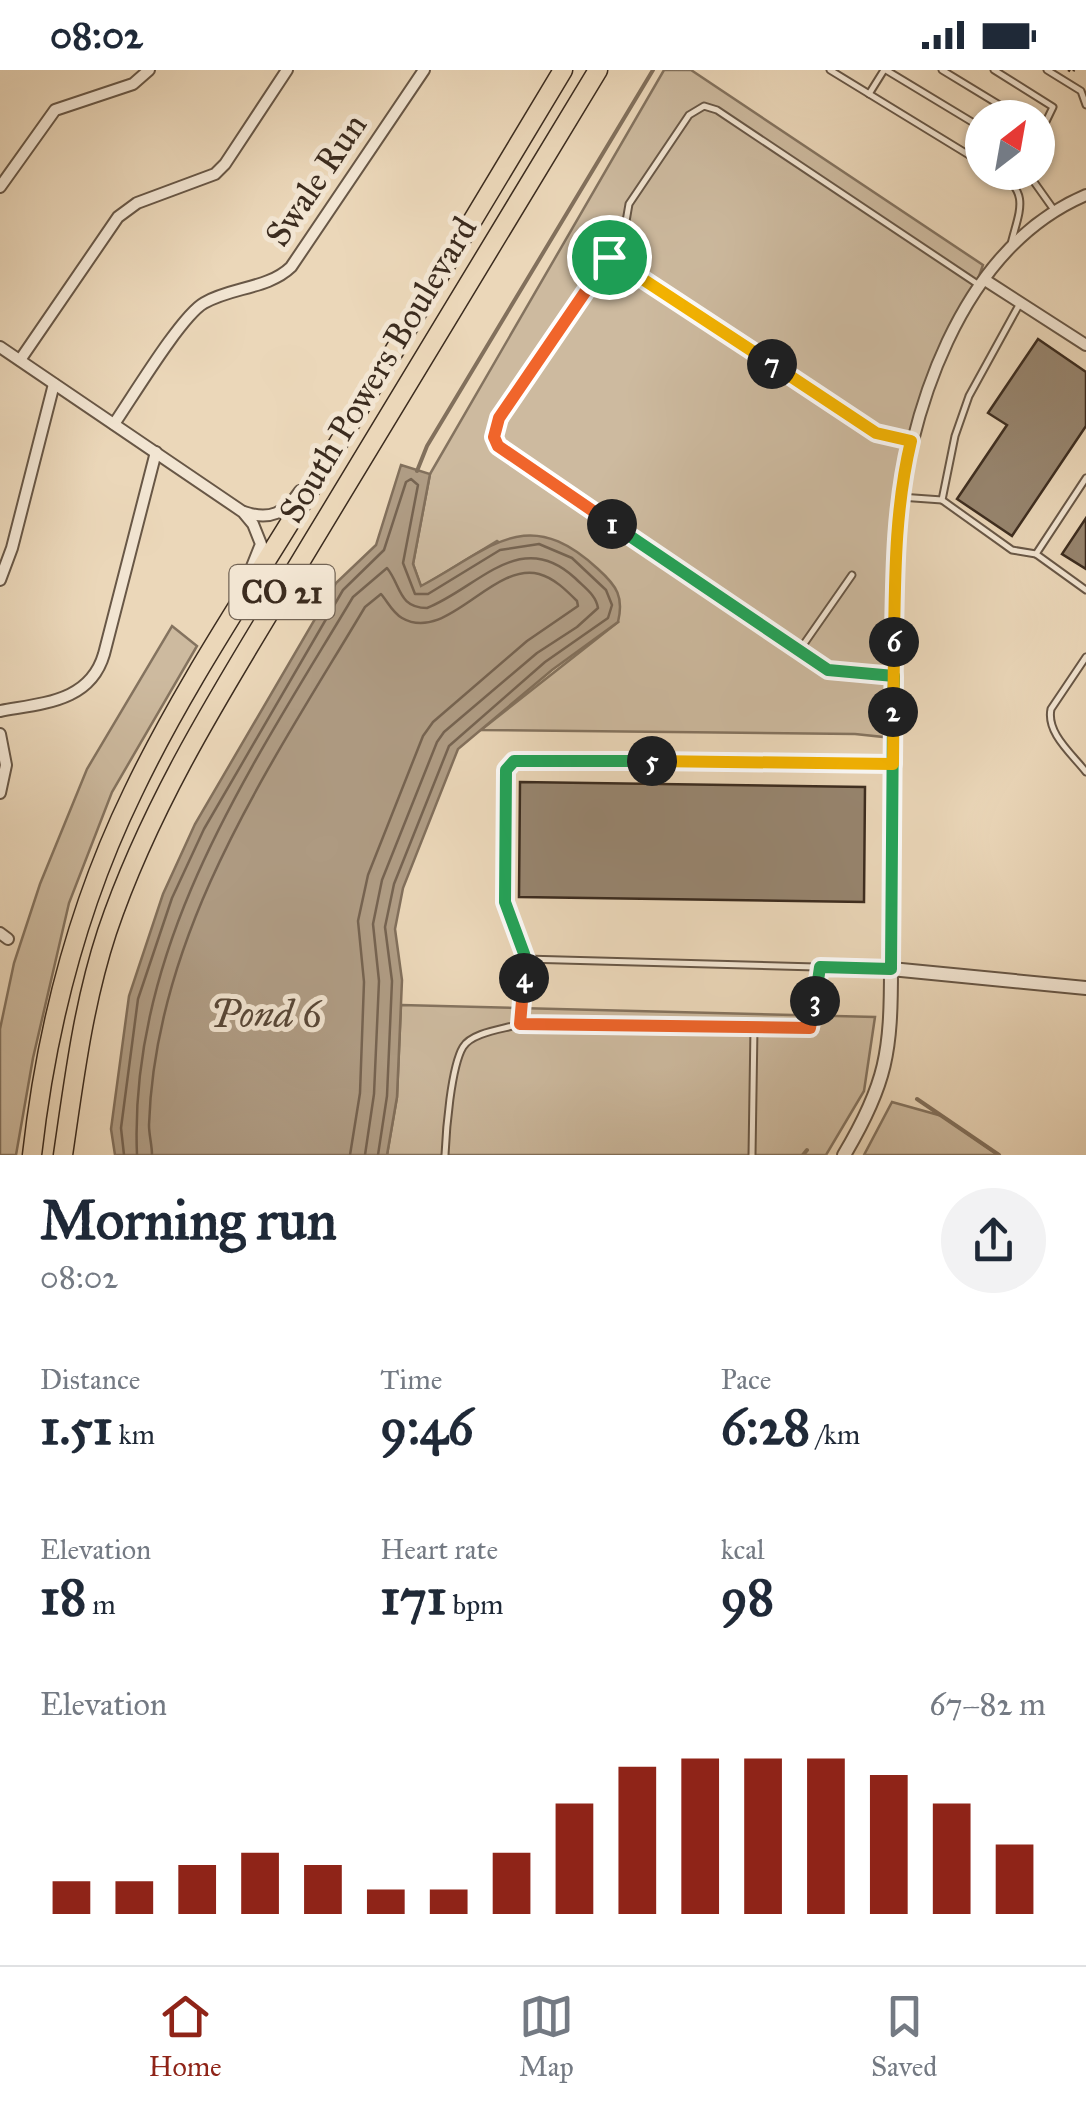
<!DOCTYPE html>
<html lang="en">
<head>
<meta charset="utf-8">
<style>
  :root { --surface:#fff; --page:#f2f2f3; --text:#1f2937; --muted:#747a83; --line:#e0e1e3; --accent:#8f2418 }
  body { margin:0; font-family:"IM FELL Great Primer",serif; background:var(--page); color:var(--text); height:100vh; display:flex; flex-direction:column; font-size:38px; white-space:nowrap }
  * { box-sizing:border-box; margin:0 }
  p { font-size:32px; color:var(--muted) }
  .icon { flex:none; width:55px; height:55px; fill:none; stroke:currentColor; stroke-width:2; stroke-linecap:round; stroke-linejoin:round }
  .map { position:relative; height:1085px; overflow:hidden }
  .details { display:flex; flex-direction:column; background:var(--surface); flex:1 }
  .details>* { flex:none }
  .needle { width:65px; rotate:31deg }
  .fabs { position:absolute; left:965px; top:30px; display:grid; gap:20px }
  .fabs a { display:grid; place-items:center; width:90px; height:90px; border-radius:50%; background:var(--surface); box-shadow:0 2px 8px #0004; font-size:50px }
  .pin { position:absolute; display:grid; place-items:center; width:85px; height:85px; color:#fff; margin:-42px; border:5px solid #fff; border-radius:50%; box-shadow:0 2px 10px #0007 }
  .km { position:absolute; width:50px; height:50px; margin:-25px; border-radius:50%; background:#222; color:#fff; font-size:28px; line-height:50px; text-align:center }
  .round { display:grid; place-items:center; flex:none; width:105px; height:105px; border-radius:52px; background:var(--page) }
  .summary { display:flex; align-items:center; justify-content:space-between; height:170px; padding:0 40px }
  h1 { font-size:55px; font-weight:700; line-height:75px }
  .metrics { display:grid; grid-template-columns:repeat(3,1fr); gap:15px; height:170px; padding:10px 40px }
  .metrics div { display:grid; align-content:center }
  .metrics b { font-size:50px; font-weight:700 }
  .metrics small { font-size:28px; font-weight:400 }
  .metrics p { font-size:28px }
  .chart { height:280px; padding:20px 40px }
  .chart p { display:flex; justify-content:space-between }
  .chart svg { width:100%; height:180px; margin-top:10px; stroke:var(--accent); stroke-width:6 }
  .status { display:flex; justify-content:space-between; align-items:center; height:70px; padding:0 50px; background:var(--surface); direction:ltr }
  .status svg { height:28px; fill:currentColor }
  .tabs { display:flex; justify-content:space-around; align-items:center; height:140px; border-top:2px solid var(--line); background:var(--surface); font-size:28px; color:var(--muted) }
  .tabs a { display:grid; justify-items:center; gap:5px }
  .tabs .on { color:var(--accent) }
  .map>svg:first-child { display:block }
</style>
</head>
<body>
<div class="status"><b>08:02</b><svg viewBox="0 0 49 12"><path d="M0 12V9h3v3zM5 12V6h3v6zM10 12V3h3v9zM15 12V0h3v12zM26 1h20v11H26zM47 4h2v5h-2z"/></svg></div>
<div class="map">
<svg width="1086" height="1085" viewBox="0 0 1086 1085">
  <rect width="100%" height="100%" fill="#ebd7b9"/>
  <filter id="stains"><feTurbulence type="fractalNoise" baseFrequency=".002" numOctaves="4"/><feColorMatrix values="0 0 0 0 .2 0 0 0 0 .09 0 0 0 0 .02 0 0 0 .5 -.17"/></filter>
  <radialGradient id="worn" r=".72"><stop offset=".6" stop-color="#630" stop-opacity="0"/><stop offset="1" stop-color="#630" stop-opacity=".3"/></radialGradient>
  <g fill="#cdba9f" stroke="#84735f" stroke-width="2.5">
    <polygon points="664,0 691,0 983,195 969,235 938,294 900,426 884,667 855,664 481,660 618,552 497,471 421,517 413,494 430,404"/>
    <polygon points="172,556 197,576 112,722 69,833 33,988 16,1085 0,1085 0,959 14,893 40,814 87,699"/>
    <polygon points="401,935 875,947 864,1021 826,1085 387,1085 397,1027"/>
    <polygon points="892,1032 942,1046 998,1085 864,1085"/>
  </g>
  <path fill="#b09d85" stroke="#82705c" stroke-width="2.5" d="M401 395 430 404 413 494 421 516C490 480 526 432 598 499 617 516 624 527 618 552L552 600 458 679 403 818 395 859 402 910 397 1027 387 1085H115L111 1059 129 926 163 824 195 754 336 513 376 475Z"/>
  <g fill="none" stroke-linecap="round" stroke-linejoin="round">
    <g stroke="#766452" stroke-width="2.5">
      <polyline points="124,1085 121,1058 138,929 172,828 204,759 343,520 384,480 406,412 411,409 418,415 403,493 415,524 428,524 500,480 539,474 572,488 606,520 612,535 608,548 545,592 449,676 394,814 385,857 392,911 387,1026 378,1085"/>
      <path d="M137 1085C128 876 250 699 353 527L387 498C401 515 398 538 427 538 478 518 520 457 575 508 585 518 596 525 598 538L577 557 537 583 444 662 437 672 382 810 373 854 379 911 374 1024 365 1085"/>
      <path d="M152 1085C152 1075 149 1065 149 1055 155 862 270 696 365 537L381 524C388 532 392 542 402 548 447 574 492 492 539 504 554 508 566 520 577 531L578 536 527 571 433 652 423 666 368 805 358 851 364 912 360 1023 350 1085"/>
    </g>
    <g stroke="#82705c" stroke-width="4">
      <polyline points="417,401 427,376 653,0"/>
      <polyline points="917,1029 999,1085"/>
      <polyline points="803,1085 807,1080"/>
    </g>
  </g>
  <g fill="#97856f" stroke="#3c2c1f" stroke-width="2.5">
    <polygon points="1038,269 1086,302 1086,356 1012,466 957,429 1007,355 988,343"/>
    <polygon points="1086,448 1086,499 1062,484"/>
    <polygon points="520,712 865,717 864,832 519,827"/>
  </g>
  <g fill="none" stroke-linecap="round" stroke-linejoin="round">
    <defs>
      <g id="service">
        <polyline points="830,0 982,93"/>
        <polyline points="886,0 982,58"/>
        <polyline points="942,0 1021,48"/>
        <polyline points="994,0 1053,37 1038,68"/>
        <polyline points="1047,0 1081,21 1086,35"/>
        <polyline points="869,24 884,0"/>
        <path d="M998 102C1031 123 1019 141 1011 174"/>
        <polyline points="1027,102 1054,140"/>
        <polyline points="609,187 876,363 911,371"/>
        <polyline points="1019,235 969,326 955,366 942,430 1012,480 1036,484"/>
        <polyline points="1086,408 1036,484 1086,520"/>
        <polyline points="900,427 942,430"/>
        <polyline points="799,581 852,505"/>
        <path d="M1086 587 1051 639C1046 663 1072 684 1086 702"/>
        <polyline points="894,607 828,601 498,376 493,367 494,359 624,163 629,134 689,45 704,36 717,40 979,215"/>
        <polyline points="888,899 525,889 505,833 506,700 514,691 893,694"/>
        <polyline points="520,954 810,958 820,897"/>
        <path d="M445 1085C446 1061 451 997 463 977 472 962 505 959 520 954L525 889"/>
        <polyline points="752,1085 754,958"/>
      </g>
      <g id="minor">
        <polyline points="0,117 55,40 133,14 149,0"/>
        <polyline points="985,210 1086,275"/>
        <polyline points="0,277 243,442 253,454 261,474 249,504"/>
        <polyline points="20,290 118,147 137,133 215,104 225,94 287,0"/>
        <path d="M114 354C132 328 181 246 204 233 231 217 268 219 291 197L424 0"/>
        <path d="M244 442C270 451 285 443 300 421"/>
        <polyline points="0,510 12,478 54,314"/>
        <path d="M0 641C43 633 90 632 104 584L156 382"/>
        <polyline points="0,664 6,695 0,723"/>
        <polyline points="0,863 8,869"/>
        <path d="M891 899 896 472C907 346 959 179 1086 125"/>
      </g>
      <path id="tertiary" d="M844 1085C887 1013 891 981 891 899L1086 918"/>
      <g id="trunk">
        <path d="M32 1085C46 960 78 835 133 722 184 615 252 516 313 415 397 277 480 138 563 0"/>
        <path d="M63 1085C74 1010 83 935 107 862 154 723 236 599 311 474 407 316 502 158 598 0"/>
      </g>
    </defs>
    <use href="#service" stroke="#685746" stroke-width="9"/>
    <use href="#minor" stroke="#685746" stroke-width="14"/>
    <use href="#tertiary" stroke="#685746" stroke-width="16"/>
    <use href="#trunk" stroke="#3c2c1f" stroke-width="21"/>
    <polyline stroke="#3c2c1f" stroke-width="2.5" stroke-dasharray="2.5 5" stroke-linecap="butt" points="1068,0 1073,3 1074,0"/>
    <use href="#service" stroke="#f2e5d2" stroke-width="5"/>
    <use href="#minor" stroke="#f2e5d2" stroke-width="10"/>
    <use href="#tertiary" stroke="#f2e5d2" stroke-width="12"/>
    <use href="#trunk" stroke="#ebd7b9" stroke-width="18"/>
  </g>
  <g fill="none" stroke-linecap="round" stroke-linejoin="round">
    <defs>
      <polyline id="split-1" points="609,187 499,348 494,367 498,376 612,454"/>
      <polyline id="split-2" points="612,454 828,600 894,606 893,642"/>
      <polyline id="split-3" points="815,931 820,897 891,899 893,642"/>
      <polyline id="split-4" points="524,908 520,954 810,958 815,931"/>
      <polyline id="split-5" points="524,908 526,889 505,832 506,700 514,691 652,691"/>
      <polyline id="split-6" points="652,691 893,694 894,572"/>
      <path id="split-7" d="M772 294 876 363 911 371C895 438 895 504 894 572"/>
      <polyline id="split-8" points="609,187 772,294"/>
    </defs>
    <use href="#split-1" stroke="#fff" stroke-width="20"/>
    <use href="#split-2" stroke="#fff" stroke-width="20"/>
    <use href="#split-3" stroke="#fff" stroke-width="20"/>
    <use href="#split-4" stroke="#fff" stroke-width="20"/>
    <use href="#split-5" stroke="#fff" stroke-width="20"/>
    <use href="#split-6" stroke="#fff" stroke-width="20"/>
    <use href="#split-7" stroke="#fff" stroke-width="20"/>
    <use href="#split-8" stroke="#fff" stroke-width="20"/>
    <use href="#split-1" stroke="#f0652b" stroke-width="12"/>
    <use href="#split-2" stroke="#22a559" stroke-width="12"/>
    <use href="#split-3" stroke="#22a559" stroke-width="12"/>
    <use href="#split-4" stroke="#f0652b" stroke-width="12"/>
    <use href="#split-5" stroke="#22a559" stroke-width="12"/>
    <use href="#split-6" stroke="#f5b400" stroke-width="12"/>
    <use href="#split-7" stroke="#f5b400" stroke-width="12"/>
    <use href="#split-8" stroke="#f5b400" stroke-width="12"/>
  </g>
  <g text-anchor="middle" dominant-baseline="central" stroke-width="10" stroke-linejoin="round" paint-order="stroke">
    <rect fill="#f2e5d2" stroke="#736455" stroke-width="2.5" x="229.5" y="495" width="105" height="54" rx="8"/>
    <g font-size="32" font-weight="bold" fill="#3c2c1f">
      <text x="282" y="522">CO 21</text>
    </g>
    <g font-size="35" fill="#3c2c1f" stroke="#f2e5d2">
      <text transform="translate(316 110) rotate(-56)">Swale Run</text>
      <text transform="translate(378 300) rotate(-59)">South Powers Boulevard</text>
    </g>
    <g font-size="38" font-style="italic" fill="#594838" stroke="#f2e5d2">
      <text x="266" y="944">Pond 6</text>
    </g>
  </g>
  <rect width="100%" height="100%" filter="url(#stains)"/>
  <rect width="100%" height="100%" fill="url(#worn)"/>
</svg>
<div class="fabs">
<a><svg class="needle" viewBox="-14 -14 28 28"><path d="M0-13l5 13h-10z" fill="#e53935"/><path d="M0 13l5-13h-10z" fill="#747a83"/></svg></a>
</div>
<div class="pin" style="left:609px;top:187px;background:#1e9e55"><svg class="icon" aria-label="arrive" viewBox="0 0 24 24"><path d="M6 21V4h12l-3 4 3 4H6"/></svg></div>
<b class="km" style="left:612px;top:454px">1</b>
<b class="km" style="left:893px;top:642px">2</b>
<b class="km" style="left:815px;top:931px">3</b>
<b class="km" style="left:524px;top:908px">4</b>
<b class="km" style="left:652px;top:691px">5</b>
<b class="km" style="left:894px;top:572px">6</b>
<b class="km" style="left:772px;top:294px">7</b>
</div>
<section class="details">
<div class="summary"><div><h1>Morning run</h1><p>08:02</p></div><a class="round"><svg class="icon" aria-label="share" viewBox="0 0 24 24"><path d="M12 15V3M7 8l5-5 5 5M5 13v7h14v-7"/></svg></a></div>
<div class="metrics">
<div><p>Distance</p><b>1.51<small> km</small></b></div>
<div><p>Time</p><b>9:46</b></div>
<div><p>Pace</p><b>6:28<small> /km</small></b></div>
</div>
<div class="metrics">
<div><p>Elevation</p><b>18<small> m</small></b></div>
<div><p>Heart rate</p><b>171<small> bpm</small></b></div>
<div><p>kcal</p><b>98</b></div>
</div>
<div class="chart"><p><span>Elevation</span>67–82 m</p>
<svg viewBox="0 0 160 44" preserveAspectRatio="none"><path d="M5 44V36M15 44V36M25 44V32M35 44V29M45 44V32M55 44V38M65 44V38M75 44V29M85 44V17M95 44V8M105 44V6M115 44V6M125 44V6M135 44V10M145 44V17M155 44V27"/></svg>
</div>
</section>
<nav class="tabs">
<a class="on"><svg class="icon" aria-label="home" viewBox="0 0 24 24"><path d="M3 11l9-7 9 7M6 9v11h12V9"/></svg>Home</a>
<a><svg class="icon" aria-label="map" viewBox="0 0 24 24"><path d="M3 6l6-2 6 2 6-2v14l-6 2-6-2-6 2zM9 4v14M15 6v14"/></svg>Map</a>
<a><svg class="icon" aria-label="saved" viewBox="0 0 24 24"><path d="M7 4h10v16l-5-4-5 4z"/></svg>Saved</a>
</nav>
</body>
</html>
